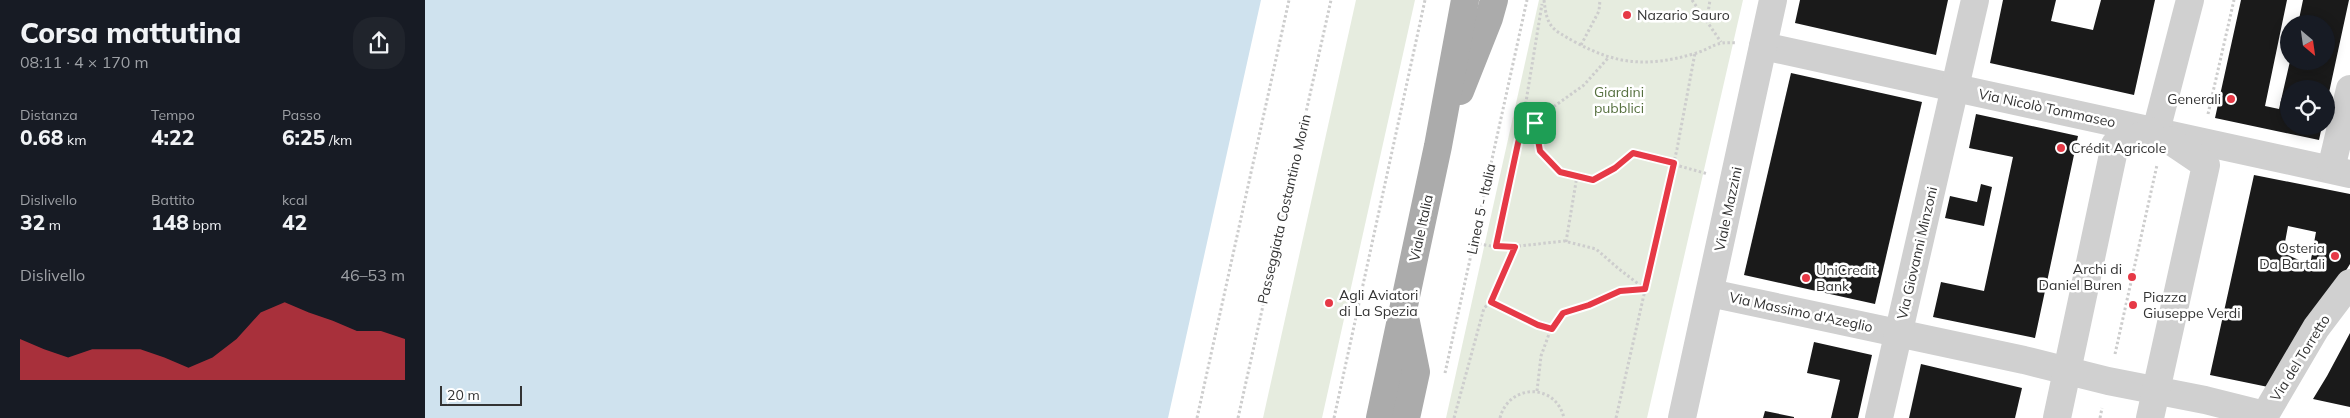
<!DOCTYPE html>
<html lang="it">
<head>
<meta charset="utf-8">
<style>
  :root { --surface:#171b24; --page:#20242c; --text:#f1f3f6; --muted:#9ea1a6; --accent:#e63946 }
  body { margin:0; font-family:Mulish,sans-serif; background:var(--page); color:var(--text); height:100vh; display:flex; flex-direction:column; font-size:19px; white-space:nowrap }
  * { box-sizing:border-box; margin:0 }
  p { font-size:16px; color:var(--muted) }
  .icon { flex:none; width:28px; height:28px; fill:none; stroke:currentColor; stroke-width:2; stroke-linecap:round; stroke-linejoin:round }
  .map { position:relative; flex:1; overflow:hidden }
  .drawer { display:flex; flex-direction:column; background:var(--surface); width:425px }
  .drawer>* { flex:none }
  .needle { width:32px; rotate:151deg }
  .fabs { position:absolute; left:1855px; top:15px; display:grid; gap:10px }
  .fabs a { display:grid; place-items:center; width:55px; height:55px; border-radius:50%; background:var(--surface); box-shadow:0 2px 12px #0003; font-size:25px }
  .scale { position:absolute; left:15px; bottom:12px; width:82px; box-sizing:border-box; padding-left:5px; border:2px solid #333; border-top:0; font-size:14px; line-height:18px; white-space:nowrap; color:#333; -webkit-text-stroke:4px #fff; paint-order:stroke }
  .pin { position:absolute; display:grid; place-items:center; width:42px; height:42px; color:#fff; margin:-21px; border-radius:10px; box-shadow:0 2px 8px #0006 }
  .round { display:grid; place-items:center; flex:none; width:52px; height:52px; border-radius:20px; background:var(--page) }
  .overview { display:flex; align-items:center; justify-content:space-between; height:85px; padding:0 20px }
  h1 { font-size:28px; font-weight:800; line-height:38px }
  .stats { display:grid; grid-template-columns:repeat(3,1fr); gap:8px; height:85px; padding:5px 20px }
  .stats div { display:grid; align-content:center }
  .stats b { font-size:21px; font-weight:800 }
  .stats small { font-size:14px; font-weight:400 }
  .stats p { font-size:14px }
  .chart { height:140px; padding:10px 20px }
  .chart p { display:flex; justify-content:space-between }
  .chart svg { width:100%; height:90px; margin-top:5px; fill:var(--accent); opacity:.7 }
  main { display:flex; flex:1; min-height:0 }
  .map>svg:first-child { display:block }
</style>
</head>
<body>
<main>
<section class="drawer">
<div class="overview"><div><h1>Corsa mattutina</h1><p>08:11 · 4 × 170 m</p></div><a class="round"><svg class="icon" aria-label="share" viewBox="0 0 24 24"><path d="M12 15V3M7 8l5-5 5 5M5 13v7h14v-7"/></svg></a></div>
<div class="stats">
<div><p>Distanza</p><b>0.68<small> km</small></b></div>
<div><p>Tempo</p><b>4:22</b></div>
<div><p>Passo</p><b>6:25<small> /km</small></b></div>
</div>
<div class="stats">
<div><p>Dislivello</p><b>32<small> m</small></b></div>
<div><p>Battito</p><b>148<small> bpm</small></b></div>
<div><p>kcal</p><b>42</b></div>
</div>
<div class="chart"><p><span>Dislivello</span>46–53 m</p>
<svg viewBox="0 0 160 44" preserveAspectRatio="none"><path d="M0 44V24L10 29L20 33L30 29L40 29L50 29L60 33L70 38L80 33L90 24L100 11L110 6L120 11L130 15L140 20L150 20L160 24V44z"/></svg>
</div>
</section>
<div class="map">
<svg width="1925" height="418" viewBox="0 0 1925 418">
  <rect width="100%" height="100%" fill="#fff"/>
  <g fill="#e6ecdf">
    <polygon points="931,0 990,0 897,418 838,418"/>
    <polygon points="1114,0 1318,0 1222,418 1021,418"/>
  </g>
  <polygon fill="#cfe2ee" points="0,0 836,0 743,418 0,418"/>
  <g fill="#1a1a1a" fill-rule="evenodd">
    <polygon points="1375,0 1523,0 1511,55 1370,23"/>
    <polygon points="1578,0 1631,0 1626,21 1668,30 1676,0 1730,0 1709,95 1565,63"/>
    <polygon points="1816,0 1862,0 1840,106 1854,109 1865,61 1901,61 1901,24 1873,24 1878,0 1924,0 1902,102 1901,89 1864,89 1864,126 1897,126 1894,140 1790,118"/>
    <polygon points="1366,73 1497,102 1450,304 1319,275"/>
    <polygon points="1551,114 1653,136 1610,338 1508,317 1516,282 1559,291 1576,213 1588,157 1544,148"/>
    <path d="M1829 175 1925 194V264L1848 388 1785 375ZM1863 226 1891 232 1885 265 1858 253Z"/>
    <polygon points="1556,184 1567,187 1559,226 1520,218 1525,196 1552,202"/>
    <polygon points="1925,333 1925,407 1888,399 1902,376"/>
    <polygon points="1389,342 1447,355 1433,418 1406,418 1415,380 1382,373"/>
    <polygon points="1496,364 1597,388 1590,418 1484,418"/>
    <polygon points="1340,411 1369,417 1369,418 1338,418"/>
  </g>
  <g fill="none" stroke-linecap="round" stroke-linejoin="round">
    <g stroke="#cdcdcd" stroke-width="3" stroke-dasharray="2.5 2.5" stroke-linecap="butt">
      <path d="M1119 0C1122 28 1127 29 1150 42 1192 65 1223 67 1268 54 1289 48 1288 41 1312 43"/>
      <polyline points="1267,0 1296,42"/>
      <polyline points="1282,19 1285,0"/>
      <polyline points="1156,45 1174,11 1175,0"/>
      <polyline points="1783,114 1809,0"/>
      <polyline points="1089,117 1110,123 1115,151 1135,172 1168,180 1190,168 1208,153 1283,174"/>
      <polyline points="1110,123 1124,110 1159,85 1183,58"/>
      <polyline points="1141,242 1152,176"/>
      <polyline points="1049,243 1077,248 1139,241 1171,249 1194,269 1220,289"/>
      <polyline points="1071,246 1098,120 1117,4"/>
      <polyline points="1090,247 1066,302 1113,325 1127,329"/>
      <polyline points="1690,354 1732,165"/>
      <polyline points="1020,373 1102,0"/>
      <polyline points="1112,391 1116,356 1124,334 1138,313 1164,305 1195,291 1219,289"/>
      <polyline points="772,418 864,0"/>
      <polyline points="813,418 906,0"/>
      <polyline points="909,418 1000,0"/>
      <polyline points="1029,418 1059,308 1066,302"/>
      <path d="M1075 418C1084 383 1131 383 1139 418"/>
      <polyline points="1191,418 1252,149 1270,53"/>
      <polyline points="1675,418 1677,408"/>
    </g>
    <g stroke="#d0d0d0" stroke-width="28">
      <polyline points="1338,46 1925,174"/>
      <polyline points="1731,131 1765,0"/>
      <polyline points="1906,169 1925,89"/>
      <polyline points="1285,293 1599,360 1683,381 1780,400 1840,415 1891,328 1925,283"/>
      <polyline points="1257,418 1348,0"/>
      <polyline points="1454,418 1550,0"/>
      <polyline points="1632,418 1690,145 1731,131"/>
      <polyline points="1725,418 1781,165 1744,140"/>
    </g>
    <g stroke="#ababab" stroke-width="28">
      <polyline points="1035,91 1064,18 1069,0"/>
      <polyline points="955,418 1013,146 1040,0"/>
      <polyline points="981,418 991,372 981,322"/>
    </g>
  </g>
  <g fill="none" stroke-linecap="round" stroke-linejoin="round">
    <defs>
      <polygon id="route" points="1098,120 1110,123 1115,151 1135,172 1168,180 1190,168 1208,153 1249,163 1220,289 1195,291 1164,305 1138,313 1127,329 1113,325 1066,302 1090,247 1071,246"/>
    </defs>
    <use href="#route" stroke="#fff" stroke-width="10"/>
    <use href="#route" stroke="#e63946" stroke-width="6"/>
  </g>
  <g fill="#e63946" stroke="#fff" stroke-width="2">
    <circle cx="1202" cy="15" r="5"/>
    <circle cx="1806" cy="99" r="5"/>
    <circle cx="1636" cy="148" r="5"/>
    <circle cx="1910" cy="256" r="5"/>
    <circle cx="1707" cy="277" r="5"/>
    <circle cx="1381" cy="278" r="5"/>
    <circle cx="904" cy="303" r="5"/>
    <circle cx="1708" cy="305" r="5"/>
  </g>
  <g text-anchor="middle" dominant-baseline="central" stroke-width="5" stroke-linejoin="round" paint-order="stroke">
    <g font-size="14" fill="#333" stroke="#fff" text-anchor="start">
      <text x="1212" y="15">Nazario Sauro</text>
      <text x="1796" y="99" text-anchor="end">Generali</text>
      <text x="1646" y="148">Crédit Agricole</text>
      <text x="1900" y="248" text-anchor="end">Osteria<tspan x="1900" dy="16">Da Bartali</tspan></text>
      <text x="1697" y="269" text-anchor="end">Archi di<tspan x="1697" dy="16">Daniel Buren</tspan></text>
      <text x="1391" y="270">UniCredit<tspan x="1391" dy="16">Bank</tspan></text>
      <text x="914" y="295">Agli Aviatori<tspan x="914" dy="16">di La Spezia</tspan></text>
      <text x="1718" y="297">Piazza<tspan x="1718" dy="16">Giuseppe Verdi</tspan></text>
    </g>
    <g font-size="14" fill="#56703f" stroke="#fff">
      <text x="1194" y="92">Giardini<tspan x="1194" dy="16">pubblici</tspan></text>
    </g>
    <g font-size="14" fill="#333" stroke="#fff">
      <text transform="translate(1622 108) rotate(12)">Via Nicolò Tommaseo</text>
      <text transform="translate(859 209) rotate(-77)">Passeggiata Costantino Morin</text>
      <text transform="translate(1056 209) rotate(-78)">Linea 5 - Italia</text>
      <text transform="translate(1303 209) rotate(-78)">Viale Mazzini</text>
      <text transform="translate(996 228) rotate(-78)">Viale Italia</text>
      <text transform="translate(1492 253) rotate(-77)">Via Giovanni Minzoni</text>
      <text transform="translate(1376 312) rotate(12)">Via Massimo d'Azeglio</text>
      <text transform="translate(1875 358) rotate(-58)">Via del Torretto</text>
    </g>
  </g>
</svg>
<div class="fabs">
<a><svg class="needle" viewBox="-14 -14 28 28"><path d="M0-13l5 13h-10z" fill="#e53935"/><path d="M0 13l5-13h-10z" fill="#9ea1a6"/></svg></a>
<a><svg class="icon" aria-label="locate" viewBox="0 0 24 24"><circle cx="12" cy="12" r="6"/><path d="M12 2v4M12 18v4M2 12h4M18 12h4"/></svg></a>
</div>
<div class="scale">20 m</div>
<div class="pin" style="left:1110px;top:123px;background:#1e9e55"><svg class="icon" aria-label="arrive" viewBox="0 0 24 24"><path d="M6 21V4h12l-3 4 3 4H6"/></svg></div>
</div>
</main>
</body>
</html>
